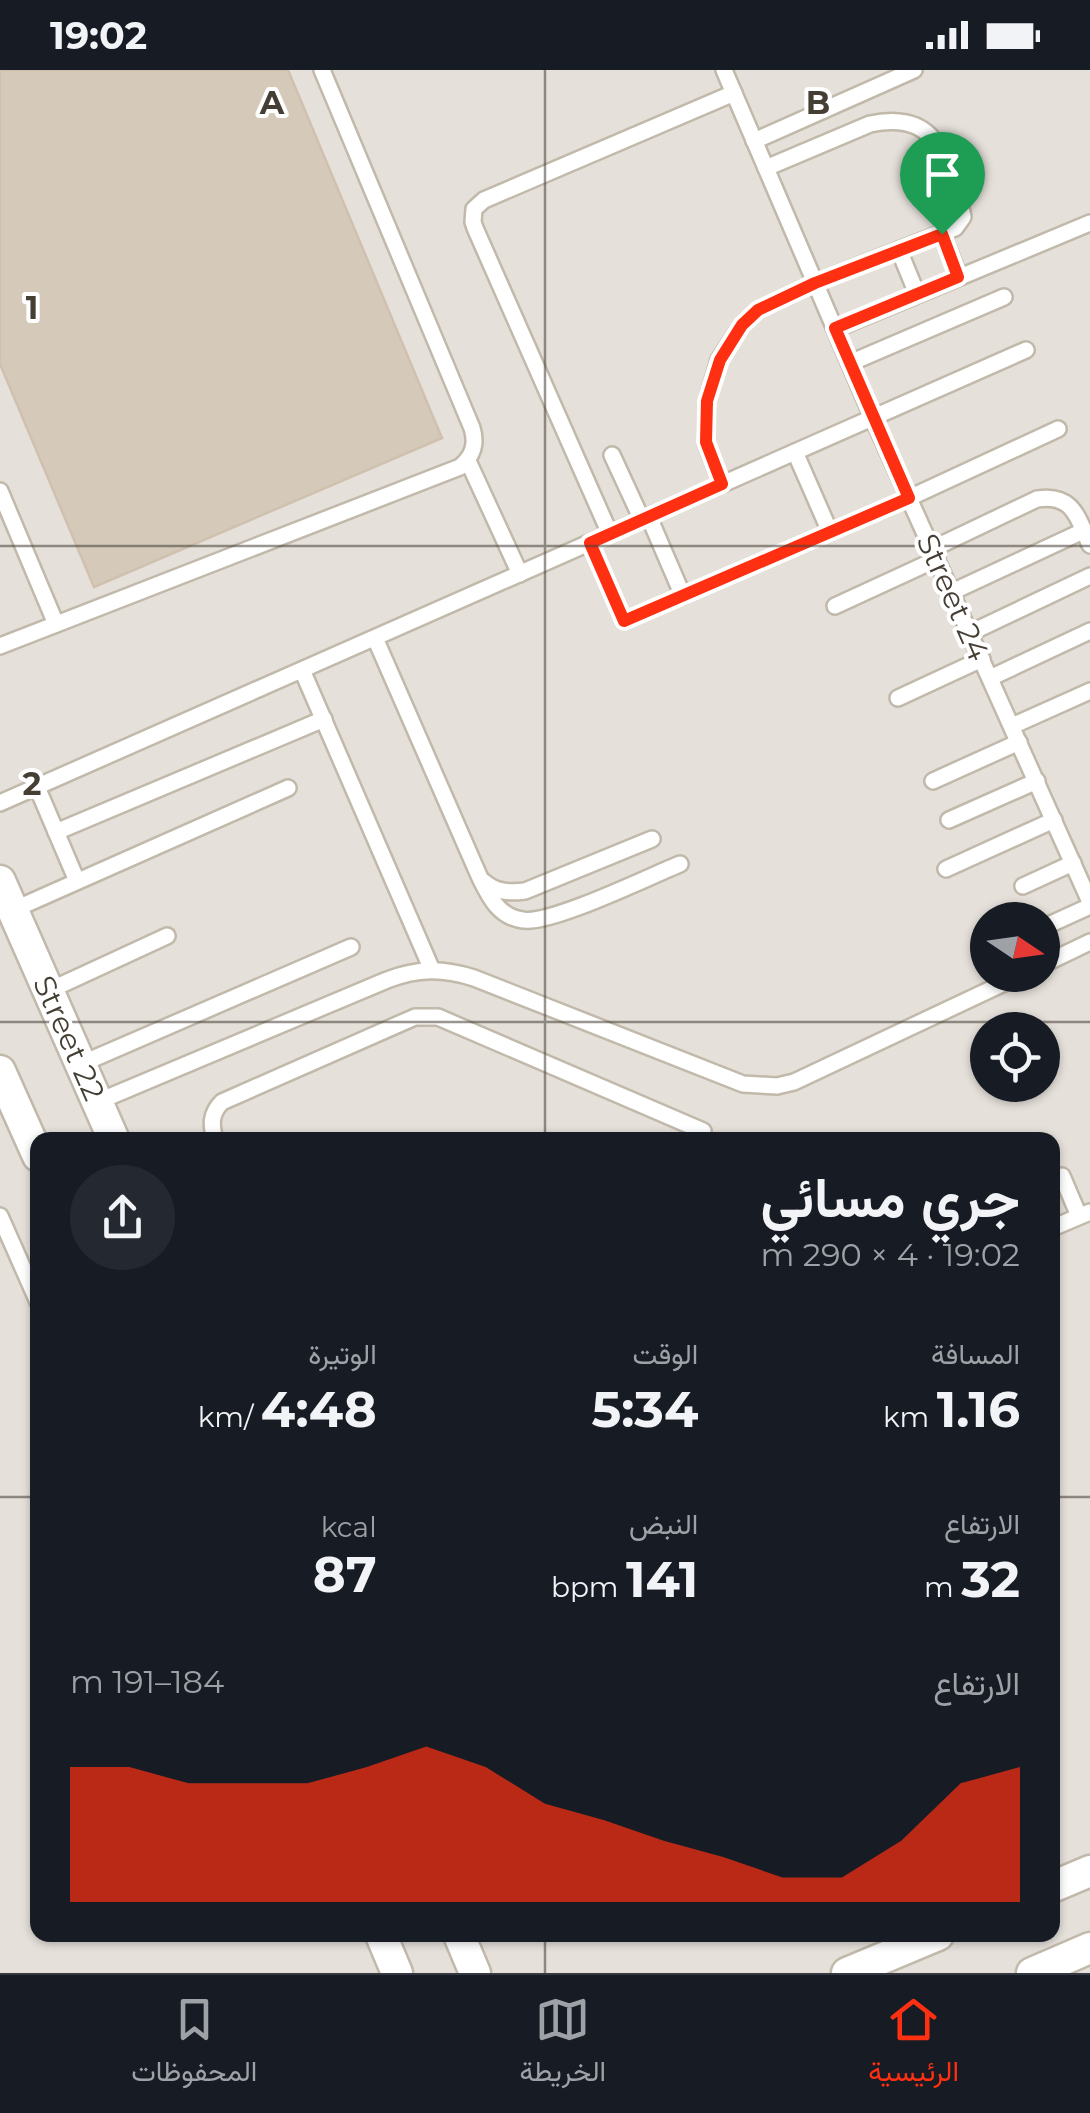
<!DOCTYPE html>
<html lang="ar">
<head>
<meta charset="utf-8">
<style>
  :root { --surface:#171b24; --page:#242831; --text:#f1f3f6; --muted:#9ea1a6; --line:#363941; --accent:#fe3011 }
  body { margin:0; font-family:Montserrat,Vazirmatn,sans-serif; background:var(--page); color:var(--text); direction:rtl; height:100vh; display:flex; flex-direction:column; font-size:38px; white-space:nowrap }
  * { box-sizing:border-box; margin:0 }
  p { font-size:32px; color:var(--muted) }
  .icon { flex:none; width:55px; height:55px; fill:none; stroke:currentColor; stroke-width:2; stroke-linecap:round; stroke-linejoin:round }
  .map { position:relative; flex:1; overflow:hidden; direction:ltr }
  .side { position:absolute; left:30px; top:1062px; width:1030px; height:810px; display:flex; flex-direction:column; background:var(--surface); border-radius:20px; box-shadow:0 2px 8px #0004; direction:rtl }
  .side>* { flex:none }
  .needle { width:65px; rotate:103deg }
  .buttons { position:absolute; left:970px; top:832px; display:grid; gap:20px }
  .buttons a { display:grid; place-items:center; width:90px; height:90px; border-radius:50%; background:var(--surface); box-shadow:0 2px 8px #0004; font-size:50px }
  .pin { position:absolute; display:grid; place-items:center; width:85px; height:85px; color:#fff; margin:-102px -42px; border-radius:50% 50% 50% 0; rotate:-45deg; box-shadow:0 0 10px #0007 }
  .pin .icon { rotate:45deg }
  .round { display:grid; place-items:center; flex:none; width:105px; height:105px; border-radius:52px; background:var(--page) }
  .headline { display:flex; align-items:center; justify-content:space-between; height:170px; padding:0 40px }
  h1 { font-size:55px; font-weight:700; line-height:75px }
  .metrics { display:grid; grid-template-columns:repeat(3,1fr); gap:15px; height:170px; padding:10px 40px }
  .metrics div { display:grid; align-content:center }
  .metrics b { font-size:50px; font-weight:700 }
  .metrics small { font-size:28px; font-weight:400 }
  .metrics p { font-size:28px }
  .chart { height:280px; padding:20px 40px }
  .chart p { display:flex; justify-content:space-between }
  .chart svg { width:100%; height:180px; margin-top:10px; fill:var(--accent); opacity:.7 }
  .status { display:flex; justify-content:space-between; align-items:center; height:70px; padding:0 50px; background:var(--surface); direction:ltr }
  .status svg { height:28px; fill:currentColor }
  .dock { display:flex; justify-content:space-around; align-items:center; height:140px; border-top:2px solid var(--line); background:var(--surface); font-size:28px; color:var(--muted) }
  .dock a { display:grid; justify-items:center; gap:5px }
  .dock .active { color:var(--accent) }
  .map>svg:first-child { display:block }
</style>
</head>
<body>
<div class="status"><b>19:02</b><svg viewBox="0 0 49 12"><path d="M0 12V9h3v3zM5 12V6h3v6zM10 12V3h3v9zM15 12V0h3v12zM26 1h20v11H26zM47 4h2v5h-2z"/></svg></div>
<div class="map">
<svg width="1090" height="1903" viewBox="0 0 1090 1903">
  <rect width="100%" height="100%" fill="#f3eee5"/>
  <path fill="#e5e0da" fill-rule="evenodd" d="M0 0H1090V1903H0ZM988 850H1042V905H988ZM988 960H1042V1015H988ZM38 1070H1052V1865H38Z"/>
  <polygon fill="#d5caba" stroke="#cfc1ad" stroke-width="2.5" points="0,0 288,0 442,368 94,517 0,294"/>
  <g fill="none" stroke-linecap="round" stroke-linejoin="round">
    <defs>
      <g id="lane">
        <polyline points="724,0 873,348 1090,832"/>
        <polyline points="754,71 914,0"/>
        <polyline points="942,164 959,207"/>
        <polyline points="899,180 917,224"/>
        <polyline points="835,259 1090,153"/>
        <polyline points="850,293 1004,227"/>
        <polyline points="795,382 830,462"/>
        <polyline points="612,385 642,450"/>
        <polyline points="468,391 520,504"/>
        <path d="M722 414 706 373 707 331 719 290 742 255 758 240 815 213 955 158 963 147C961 134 955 121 950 109 946 97 942 82 935 72 920 50 893 49 870 54L766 98"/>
        <polyline points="0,421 56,554"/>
        <polyline points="649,447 683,526"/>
        <polyline points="610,464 475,158 473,152 474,139 484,130 734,23"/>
        <polyline points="590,473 624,551 909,428 1058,359"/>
        <path d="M932 479 1037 429C1073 423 1078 448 1090 475"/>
        <polyline points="952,522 1083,461"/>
        <polyline points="835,536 937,489"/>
        <polyline points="970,563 1090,506"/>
        <path d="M375 568 480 808C490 828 499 847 523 850 550 855 650 806 680 794"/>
        <path d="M0 576 460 397C473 386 477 374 472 358L322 0"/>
        <polyline points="302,600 432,900"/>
        <polyline points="990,608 1090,561"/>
        <polyline points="898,628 982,589"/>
        <polyline points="1012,656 1090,621"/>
        <polyline points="933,711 1019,672"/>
        <polyline points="37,717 77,811"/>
        <polyline points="0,733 1026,280"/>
        <polyline points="949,750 1037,711"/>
        <polyline points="56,762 324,649"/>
        <polyline points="946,799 1054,750"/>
        <path d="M483 811C495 822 509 823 525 821L652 769"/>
        <polyline points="1023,816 1073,793"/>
        <polyline points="13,840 288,718"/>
        <polyline points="1042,858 1090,836"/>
        <polyline points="984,885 988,883"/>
        <polyline points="1042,895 1090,872"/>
        <polyline points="48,921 167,866"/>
        <polyline points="81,994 351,877"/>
        <path d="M97 1032 387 910C418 898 443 898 474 908L743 1014 777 1016 794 1012 1021 905"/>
        <path d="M215 1070C211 1055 210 1044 222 1032L415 947H438L703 1061"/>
        <polyline points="1062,1106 1079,1146"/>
        <polyline points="0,1146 38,1232"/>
        <polyline points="1052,1158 1090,1142"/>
      </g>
      <g id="street">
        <polyline points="0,811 114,1070"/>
        <polyline points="0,1001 38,1086"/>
        <polyline points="1052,1817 1090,1801"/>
        <polyline points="381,1865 397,1903"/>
        <polyline points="459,1865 475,1903"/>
        <polyline points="847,1903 938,1865"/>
        <polyline points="1032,1903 1090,1878"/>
      </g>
    </defs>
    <use href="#lane" stroke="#c1b9aa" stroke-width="20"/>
    <use href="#street" stroke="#c1b9aa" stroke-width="35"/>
    <use href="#lane" stroke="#fff" stroke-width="15"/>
    <use href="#street" stroke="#fff" stroke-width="30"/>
  </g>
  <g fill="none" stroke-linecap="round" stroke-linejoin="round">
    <defs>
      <polygon id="route" points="942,164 958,207 835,258 909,428 624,551 590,473 722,414 706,372 707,331 720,290 742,255 758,240 815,213"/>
    </defs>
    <use href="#route" stroke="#fff" stroke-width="20"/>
    <use href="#route" stroke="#fe3011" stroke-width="12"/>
  </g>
  <path fill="none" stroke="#453e34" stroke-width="2.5" stroke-opacity="0.55" d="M545 0V1070M0 476H1090M0 952H1090M0 1427H38M1052 1427H1090M545 1865V1903"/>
  <g text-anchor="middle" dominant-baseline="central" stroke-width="8" stroke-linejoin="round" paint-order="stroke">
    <g font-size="30" fill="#453e34" stroke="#fff">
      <text transform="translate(953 527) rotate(66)">Street 24</text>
      <text transform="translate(69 968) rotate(66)">Street 22</text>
    </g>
  </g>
  <g font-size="32" text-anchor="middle" font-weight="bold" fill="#453e34" stroke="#fff" stroke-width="8" stroke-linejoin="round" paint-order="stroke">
    <text x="272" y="44">A</text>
    <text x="818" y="44">B</text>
    <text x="32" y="249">1</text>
    <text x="32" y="725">2</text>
  </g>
</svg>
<div class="buttons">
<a><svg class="needle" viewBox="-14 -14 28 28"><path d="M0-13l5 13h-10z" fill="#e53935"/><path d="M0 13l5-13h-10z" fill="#9ea1a6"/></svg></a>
<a><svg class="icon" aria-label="locate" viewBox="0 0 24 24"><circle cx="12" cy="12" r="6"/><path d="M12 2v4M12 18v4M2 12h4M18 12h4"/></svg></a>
</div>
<div class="pin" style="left:942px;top:164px;background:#1e9e55"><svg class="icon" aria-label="arrive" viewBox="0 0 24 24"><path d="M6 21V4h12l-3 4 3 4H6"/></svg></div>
<section class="side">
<div class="headline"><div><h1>جري مسائي</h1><p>19:02 · 4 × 290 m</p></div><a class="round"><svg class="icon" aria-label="share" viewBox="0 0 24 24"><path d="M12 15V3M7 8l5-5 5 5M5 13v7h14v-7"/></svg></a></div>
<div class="metrics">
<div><p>المسافة</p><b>1.16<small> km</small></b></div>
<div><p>الوقت</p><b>5:34</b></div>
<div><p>الوتيرة</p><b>4:48<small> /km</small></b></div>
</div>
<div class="metrics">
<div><p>الارتفاع</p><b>32<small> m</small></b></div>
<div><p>النبض</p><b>141<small> bpm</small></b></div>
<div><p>kcal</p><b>87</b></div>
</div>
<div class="chart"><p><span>الارتفاع</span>184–191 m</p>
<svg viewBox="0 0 160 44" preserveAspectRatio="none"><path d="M0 44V11L10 11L20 15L30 15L40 15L50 11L60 6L70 11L80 20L90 24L100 29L110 33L120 38L130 38L140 29L150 15L160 11V44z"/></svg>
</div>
</section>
</div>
<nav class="dock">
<a class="active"><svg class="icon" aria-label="home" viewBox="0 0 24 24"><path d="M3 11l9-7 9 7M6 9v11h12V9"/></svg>الرئيسية</a>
<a><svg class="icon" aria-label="map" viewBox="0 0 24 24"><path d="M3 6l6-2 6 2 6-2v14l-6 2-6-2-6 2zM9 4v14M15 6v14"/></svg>الخريطة</a>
<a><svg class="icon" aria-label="saved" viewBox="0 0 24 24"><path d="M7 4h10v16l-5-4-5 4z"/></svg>المحفوظات</a>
</nav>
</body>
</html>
